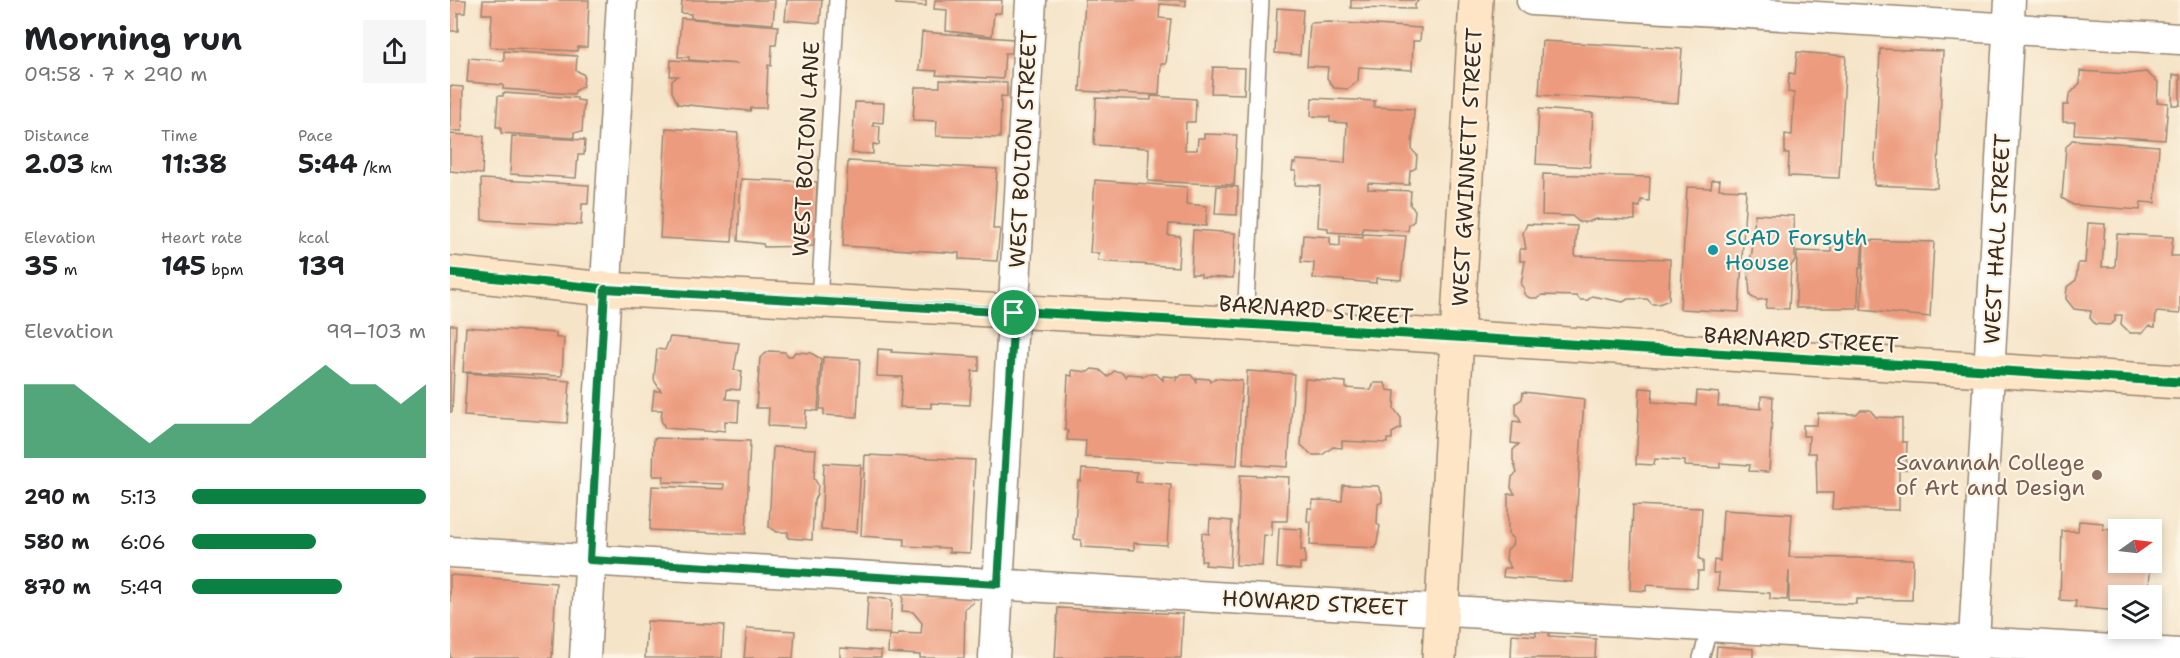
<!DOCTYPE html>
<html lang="en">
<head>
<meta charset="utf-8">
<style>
  :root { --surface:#fff; --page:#f6f6f6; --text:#202124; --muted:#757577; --accent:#0b8043 }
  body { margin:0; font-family:"Shantell Sans",sans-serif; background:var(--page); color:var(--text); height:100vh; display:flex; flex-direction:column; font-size:22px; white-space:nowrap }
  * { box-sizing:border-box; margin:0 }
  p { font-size:20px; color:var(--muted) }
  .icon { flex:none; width:33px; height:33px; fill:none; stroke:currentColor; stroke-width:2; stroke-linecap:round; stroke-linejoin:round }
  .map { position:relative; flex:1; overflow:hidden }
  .drawer { display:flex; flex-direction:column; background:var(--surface); width:450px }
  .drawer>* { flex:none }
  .needle { width:39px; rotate:76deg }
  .buttons { position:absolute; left:1658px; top:519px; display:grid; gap:12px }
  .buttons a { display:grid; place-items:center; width:54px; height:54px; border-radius:0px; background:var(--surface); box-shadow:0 3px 9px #0003; font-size:30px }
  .pin { position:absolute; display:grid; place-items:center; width:51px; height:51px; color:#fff; margin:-26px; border:3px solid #fff; border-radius:50%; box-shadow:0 2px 6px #0007 }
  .round { display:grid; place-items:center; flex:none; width:63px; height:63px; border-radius:0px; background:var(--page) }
  .headline { display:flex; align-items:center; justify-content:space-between; height:102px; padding:0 24px }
  h1 { font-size:33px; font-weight:700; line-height:45px }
  .figures { display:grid; grid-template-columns:repeat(3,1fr); gap:9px; height:102px; padding:6px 24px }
  .figures div { display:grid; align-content:center }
  .figures b { font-size:26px; font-weight:700 }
  .figures small { font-size:16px; font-weight:400 }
  .figures p { font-size:16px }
  .chart { height:168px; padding:12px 24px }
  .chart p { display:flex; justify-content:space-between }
  .chart svg { width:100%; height:108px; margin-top:6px; fill:var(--accent); opacity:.7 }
  ul { padding:0 24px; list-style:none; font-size:20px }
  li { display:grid; grid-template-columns:96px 72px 1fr; align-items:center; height:45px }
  li i { height:15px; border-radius:8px; background:var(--accent) }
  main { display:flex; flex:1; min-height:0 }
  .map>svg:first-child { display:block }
</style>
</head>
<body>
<main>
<section class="drawer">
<div class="headline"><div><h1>Morning run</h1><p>09:58 · 7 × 290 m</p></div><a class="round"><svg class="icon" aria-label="share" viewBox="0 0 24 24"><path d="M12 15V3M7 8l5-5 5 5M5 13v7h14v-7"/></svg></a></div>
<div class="figures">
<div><p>Distance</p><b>2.03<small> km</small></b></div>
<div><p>Time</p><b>11:38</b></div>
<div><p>Pace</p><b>5:44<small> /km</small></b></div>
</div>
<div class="figures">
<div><p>Elevation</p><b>35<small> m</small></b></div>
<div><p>Heart rate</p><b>145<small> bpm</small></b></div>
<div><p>kcal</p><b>139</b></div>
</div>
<div class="chart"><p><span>Elevation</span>99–103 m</p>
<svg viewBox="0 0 160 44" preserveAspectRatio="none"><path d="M0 44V14L10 14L20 14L30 22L40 30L50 38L60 30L70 30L80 30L90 30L100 22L110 14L120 6L130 14L140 14L150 22L160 14V44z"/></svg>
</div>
<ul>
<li><b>290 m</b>5:13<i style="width:100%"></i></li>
<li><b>580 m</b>6:06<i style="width:53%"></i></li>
<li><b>870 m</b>5:49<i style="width:64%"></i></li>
</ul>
</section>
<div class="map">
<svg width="1730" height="658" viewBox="0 0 1730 658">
  <rect width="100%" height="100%" fill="#fcf5e5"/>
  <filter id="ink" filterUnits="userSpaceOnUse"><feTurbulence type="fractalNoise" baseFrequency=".0167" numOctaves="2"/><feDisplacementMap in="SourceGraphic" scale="12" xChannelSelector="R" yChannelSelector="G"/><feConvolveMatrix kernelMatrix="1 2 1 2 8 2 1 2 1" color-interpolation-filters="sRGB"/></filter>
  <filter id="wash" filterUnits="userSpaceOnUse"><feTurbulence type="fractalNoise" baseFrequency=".008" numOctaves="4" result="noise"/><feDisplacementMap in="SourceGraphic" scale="24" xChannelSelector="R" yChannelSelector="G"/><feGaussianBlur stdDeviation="1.35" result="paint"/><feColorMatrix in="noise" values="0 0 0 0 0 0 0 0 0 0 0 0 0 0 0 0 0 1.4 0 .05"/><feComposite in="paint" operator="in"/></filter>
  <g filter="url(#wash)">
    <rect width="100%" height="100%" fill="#f5e4c8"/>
    <g id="blocks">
      <g fill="#ed9b7e">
        <polygon points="0,0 16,0 15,13 8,13 8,31 0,31"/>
        <polygon points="33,0 139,0 137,47 128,47 127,51 40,47 42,14 32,14"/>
        <polygon points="232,0 325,0 323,24 241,18 241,14 231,13"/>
        <polygon points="337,0 372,0 370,23 335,20"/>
        <polygon points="446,0 476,0 476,6 446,4"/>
        <polygon points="485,0 552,0 551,13 544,13 542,36 496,31 497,10 484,9"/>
        <polygon points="635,0 736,0 736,6 710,4 709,18 721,19 716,64 711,64 709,95 630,91"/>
        <polygon points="901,0 969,0 965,4 965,9 901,8"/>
        <polygon points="827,8 853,10 850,55 825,53"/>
        <polygon points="231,18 328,26 326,45 322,45 321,66 318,65 316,108 301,108 300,111 228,104 222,92 222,81 228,76 220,76 221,60 288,64 239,60 239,57 228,57"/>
        <polygon points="879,22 971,28 970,41 963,41 962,70 909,67 908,81 898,89 884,88 877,78 878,67 857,66 860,23"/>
        <polygon points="472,32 563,39 562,53 555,53 553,79 486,75 487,71 469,70"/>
        <polygon points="1092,41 1232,49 1228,103 1089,95"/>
        <polygon points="1430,49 1493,51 1487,188 1424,185"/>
        <polygon points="54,51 127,56 126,70 134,75 133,86 125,91 124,94 53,89 53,85 17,82 19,58 54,61"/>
        <polygon points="1347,52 1396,56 1389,178 1338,176 1339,154 1335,154 1335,134 1342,135 1344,93 1338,92 1339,73 1345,74"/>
        <polygon points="763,67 795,68 794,94 761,93"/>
        <polygon points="1630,71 1679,74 1696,72 1708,82 1707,102 1718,103 1715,140 1624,134 1625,122 1613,122 1613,105 1618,105 1619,95 1630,83"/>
        <polygon points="1723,75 1730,75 1730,105 1722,105"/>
        <polygon points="490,80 557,83 557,97 551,96 550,138 486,136 487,121 463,120 465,87 490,87"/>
        <polygon points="0,86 13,87 12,131 0,131"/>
        <polygon points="53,93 127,98 127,100 134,101 132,132 124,132 124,138 51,133 51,127 46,127 48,96 53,96"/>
        <polygon points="701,96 746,99 745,122 736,122 735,150 747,150 748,138 754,138 754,134 787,135 784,185 698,181 699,148 644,145 646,98 701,100"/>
        <polygon points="862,98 925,101 924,107 964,109 962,150 967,155 966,168 960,171 959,185 918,183 918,189 961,191 960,205 965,210 964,221 959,225 958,231 913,228 912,234 878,232 878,228 868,227 870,186 845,185 846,171 842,171 843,163 846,163 846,160 895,163 897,123 880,122 880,117 861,116"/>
        <polygon points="405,102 434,103 433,123 423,122 423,126 430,126 429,145 423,144 423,154 402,153"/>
        <polygon points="1089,109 1143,113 1140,167 1086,164"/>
        <polygon points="216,128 288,133 282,242 210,238"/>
        <polygon points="0,134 34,136 32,174 0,171"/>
        <polygon points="62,136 135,140 134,155 128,155 126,178 60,174"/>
        <polygon points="1622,140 1709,146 1705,203 1691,202 1690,210 1623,205 1612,198 1616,147"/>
        <polygon points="398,161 547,169 543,229 550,229 547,261 509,259 509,253 393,246"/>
        <polygon points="1093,174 1200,177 1199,201 1191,200 1190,207 1185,206 1185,220 1145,219 1138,222 1129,222 1122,216 1092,215"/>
        <polygon points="31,179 139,185 138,204 132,204 131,225 32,220"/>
        <polygon points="291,179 367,182 364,246 314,247 313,244 288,241"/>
        <polygon points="645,180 737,187 736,204 757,206 756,226 719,224 718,235 730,236 728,267 648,261 649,253 640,253"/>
        <polygon points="1262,180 1270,180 1269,189 1296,190 1289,312 1230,309 1237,187 1261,188"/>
        <polygon points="767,186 788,187 787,215 765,214"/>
        <polygon points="1305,214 1344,216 1345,260 1341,266 1339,309 1316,308 1317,299 1307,300 1300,296 1298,267 1302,252"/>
        <polygon points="1638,223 1655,224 1652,267 1665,267 1667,234 1723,237 1721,256 1730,256 1730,314 1706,312 1705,327 1699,326 1692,333 1680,333 1671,324 1672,315 1665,315 1665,321 1659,325 1645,324 1640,318 1641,311 1624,309 1616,299 1617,287 1626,280 1628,263 1635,263"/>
        <polygon points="1077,224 1127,226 1125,256 1220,259 1219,300 1209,304 1202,304 1197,299 1178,299 1173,302 1142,296 1138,300 1130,300 1127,296 1092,295 1088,298 1080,298 1074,294 1074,288 1071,285 1075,261 1070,261 1070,249 1076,249 1073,233"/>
        <polygon points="743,230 785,233 783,278 751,277 751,274 741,274"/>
        <polygon points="913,234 956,236 951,280 926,278 926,283 863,278 864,263 851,262 853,235 880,237 880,245 890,246 890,236 913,238"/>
        <polygon points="1381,238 1413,239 1411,268 1409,268 1408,308 1346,308 1347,251 1381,252"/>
        <polygon points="1414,240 1484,242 1480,317 1411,310"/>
        <polygon points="0,325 6,325 2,412 0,412"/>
        <polygon points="16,327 106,333 106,338 114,338 112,376 13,372"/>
        <polygon points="220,337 289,343 284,370 292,371 290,390 277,389 276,399 289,400 288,422 275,421 275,431 266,430 266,432 215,428 211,420 212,410 202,410 204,391 211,391 204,380 207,349 215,350"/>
        <polygon points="428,349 442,350 441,352 529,357 529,371 522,371 520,405 481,403 481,408 450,407 452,377 427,376"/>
        <polygon points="319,351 335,352 338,356 342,356 345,352 361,353 371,359 368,411 356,410 355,428 318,426 319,408 306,408 310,358"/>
        <polygon points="373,357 410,359 407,417 374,415 374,409 370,409"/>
        <polygon points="642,369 650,370 658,377 664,371 672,372 676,377 677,374 692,375 692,377 699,374 706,374 713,380 713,376 727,377 726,380 732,375 741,375 746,381 746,378 760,379 760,382 765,378 792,381 787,465 635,457 636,441 617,440 618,431 615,430 618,375 622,376 622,370 638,372"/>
        <polygon points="797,371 844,374 838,467 793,464"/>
        <polygon points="17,373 120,381 117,423 14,416"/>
        <polygon points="855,379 896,382 896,388 921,390 924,383 935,383 937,390 945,391 944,409 951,418 951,428 942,433 942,439 937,439 937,443 892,441 892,448 883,447 872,455 862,455 851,445"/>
        <polygon points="1190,388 1203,389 1202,402 1246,405 1247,391 1269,393 1268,406 1311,409 1311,396 1323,397 1319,472 1299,471 1300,465 1270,463 1270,468 1235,466 1235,461 1205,459 1204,465 1186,464"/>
        <polygon points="1073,392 1134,399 1122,582 1053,577 1054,568 1061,568 1056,560 1057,550 1062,545 1063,539 1058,534 1058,494 1065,494 1061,488 1062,477 1067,473 1063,460 1063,450 1069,444 1061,443 1063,421 1071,422 1066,413 1066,403 1072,399"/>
        <polygon points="1411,410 1420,410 1426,417 1452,418 1452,442 1457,442 1456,470 1449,470 1449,510 1382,509 1383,493 1367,493 1366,453 1358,453 1359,436 1353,436 1353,425 1367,425 1368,413 1406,414"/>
        <polygon points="204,438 300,441 296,534 200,530 202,486 274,489 274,484 213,482 214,476 203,476"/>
        <polygon points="323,447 366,449 364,478 368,485 367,494 364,500 362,540 338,538 338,532 327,532 319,527"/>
        <polygon points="415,455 525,460 520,553 499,552 499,548 454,546 454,539 411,536"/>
        <polygon points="374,463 411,465 407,532 371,530"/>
        <polygon points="632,469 687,472 686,482 721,485 717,545 684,543 684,550 631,547 631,540 624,539 628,481 631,481"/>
        <polygon points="790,475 839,477 837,521 822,521 822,536 814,535 812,566 786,565"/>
        <polygon points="893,485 928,486 932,493 932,502 928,504 927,524 930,526 926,548 860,545 861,522 857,521 858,508 862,508 863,500 892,501"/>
        <polygon points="1183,505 1252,508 1249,559 1253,560 1253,571 1248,571 1247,588 1196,585 1196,591 1180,590"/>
        <polygon points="1273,510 1342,514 1339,557 1463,559 1462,600 1406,599 1406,604 1339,602 1339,571 1337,600 1320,599 1320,593 1268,590 1269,573 1263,573 1264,560 1270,561"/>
        <polygon points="760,519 782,521 780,567 755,565 756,561 751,561 752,533 759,534"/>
        <polygon points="1629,521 1653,523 1653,529 1668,530 1668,562 1701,562 1698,596 1668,596 1668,611 1625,607 1626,601 1610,600 1612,531 1628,531"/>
        <polygon points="829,528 852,529 851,550 855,550 855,563 850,563 850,570 827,568"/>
        <polygon points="0,575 106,583 102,658 0,658"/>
        <polygon points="453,593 522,595 523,603 515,608 514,658 470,658 470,655 438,653 439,635 448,636 448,633 471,634 472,623 463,612 452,611"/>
        <polygon points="418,597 442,600 440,634 416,632"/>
        <polygon points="608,608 733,614 731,658 605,658"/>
        <polygon points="197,621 274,625 272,658 195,658"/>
        <polygon points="297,628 345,631 343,658 294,658"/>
        <polygon points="1086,631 1099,632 1099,636 1146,639 1145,658 1061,658 1062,634 1086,636"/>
        <polygon points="1267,646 1303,649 1303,658 1266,658"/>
        <polygon points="390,648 431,651 431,658 390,658"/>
      </g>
    </g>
  </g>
  <g filter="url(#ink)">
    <use href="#blocks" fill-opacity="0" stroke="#988773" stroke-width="1.5"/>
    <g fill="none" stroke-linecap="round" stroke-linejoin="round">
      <defs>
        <g id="lane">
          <polyline points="369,301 387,0"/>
          <polyline points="795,324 811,0"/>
          <polyline points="1251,658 1260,627"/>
        </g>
        <g id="street">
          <polyline points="1082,0 1730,39"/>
          <polyline points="0,552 1730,654"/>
          <polyline points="135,658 172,0"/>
          <polyline points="544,658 581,0"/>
          <polyline points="1523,658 1560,0"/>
        </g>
        <g id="secondary">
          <polyline points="0,273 155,289 795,324 1730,382"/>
          <polyline points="989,658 1026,0"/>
        </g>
      </defs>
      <use href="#lane" stroke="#988773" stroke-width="18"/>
      <use href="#street" stroke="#988773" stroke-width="33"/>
      <use href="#secondary" stroke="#988773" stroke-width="36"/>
      <use href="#lane" stroke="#fff" stroke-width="15"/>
      <use href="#street" stroke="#fff" stroke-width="30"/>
      <use href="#secondary" stroke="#fde5c5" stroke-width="33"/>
      <defs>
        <polyline id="cycleway" points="0,273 155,289 795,324 1730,382"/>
      </defs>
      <use href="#cycleway" stroke="#fcf5e5" stroke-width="13"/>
      <use href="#cycleway" stroke="#00873e" stroke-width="9"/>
    </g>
  </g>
  <g fill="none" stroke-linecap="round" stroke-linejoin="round" filter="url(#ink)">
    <defs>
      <polygon id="route" points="155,289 564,313 548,584 140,560"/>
    </defs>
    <use href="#route" stroke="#fff" stroke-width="12"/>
    <use href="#route" stroke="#0b8043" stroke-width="8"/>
  </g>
  <circle fill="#0f9aa8" stroke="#fcf5e5" stroke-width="2" cx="1263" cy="250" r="6"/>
  <circle fill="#8d6e63" stroke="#fcf5e5" stroke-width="2" cx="1647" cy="475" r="6"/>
  <g text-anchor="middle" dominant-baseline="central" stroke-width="4.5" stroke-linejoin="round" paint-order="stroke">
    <g font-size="22" fill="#3b2a1e" stroke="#fcf5e5">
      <text transform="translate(356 149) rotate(-87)">WEST BOLTON LANE</text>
      <text transform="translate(573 149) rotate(-87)">WEST BOLTON STREET</text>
      <text transform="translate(1017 167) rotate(-87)">WEST GWINNETT STREET</text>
      <text transform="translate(1547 239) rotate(-87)">WEST HALL STREET</text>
      <text transform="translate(866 310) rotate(4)">BARNARD STREET</text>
      <text transform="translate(1351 340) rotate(3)">BARNARD STREET</text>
      <text transform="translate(865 603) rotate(3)">HOWARD STREET</text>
    </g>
    <g font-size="22" fill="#0d838f" stroke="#fcf5e5" text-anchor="start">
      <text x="1275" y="237">SCAD Forsyth<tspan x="1275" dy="25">House</tspan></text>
    </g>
    <g font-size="22" fill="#785e54" stroke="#fcf5e5" text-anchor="end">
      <text x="1635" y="462">Savannah College<tspan x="1635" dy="25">of Art and Design</tspan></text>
    </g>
  </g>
</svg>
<div class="buttons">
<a><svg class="needle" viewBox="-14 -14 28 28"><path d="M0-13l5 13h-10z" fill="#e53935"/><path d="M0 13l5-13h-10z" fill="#757577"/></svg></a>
<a><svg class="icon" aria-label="layers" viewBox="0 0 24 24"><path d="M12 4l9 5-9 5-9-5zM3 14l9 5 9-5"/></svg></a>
</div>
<div class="pin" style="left:564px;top:313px;background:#1e9e55"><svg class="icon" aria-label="arrive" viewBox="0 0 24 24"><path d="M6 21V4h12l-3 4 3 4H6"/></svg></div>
</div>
</main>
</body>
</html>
